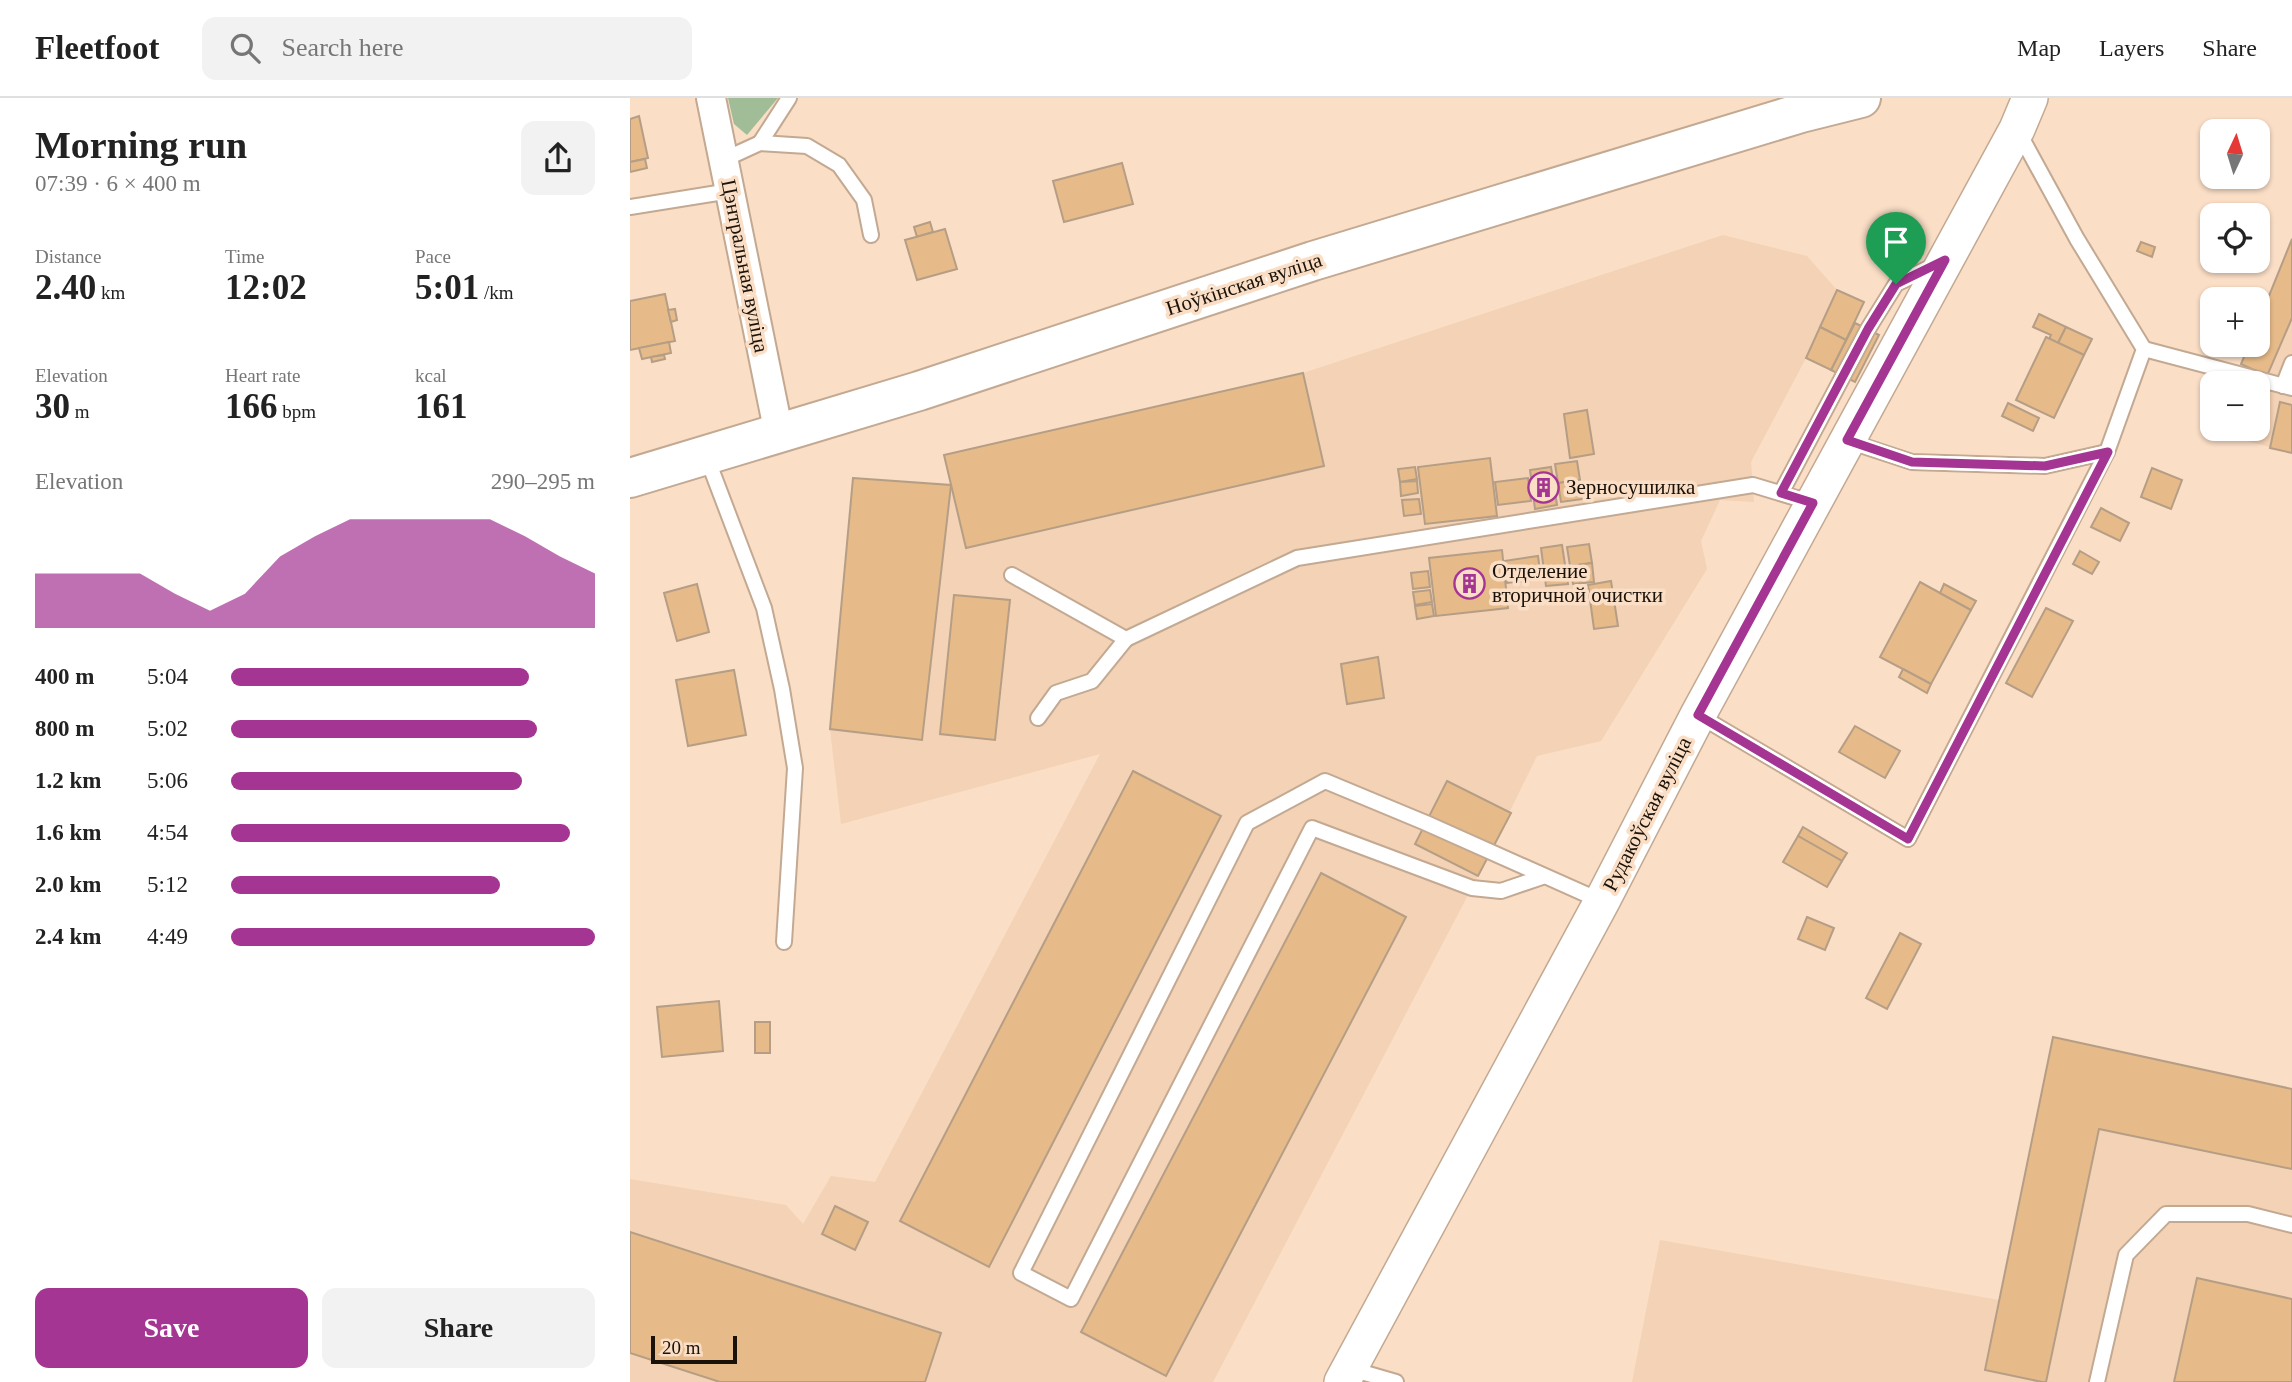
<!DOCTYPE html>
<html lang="en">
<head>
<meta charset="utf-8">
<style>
  :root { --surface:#fff; --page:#f2f2f2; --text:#222; --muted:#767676; --line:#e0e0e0; --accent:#a53593 }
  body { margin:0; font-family:Georgia,serif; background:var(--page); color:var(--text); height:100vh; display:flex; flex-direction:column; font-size:26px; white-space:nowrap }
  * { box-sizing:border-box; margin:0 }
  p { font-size:23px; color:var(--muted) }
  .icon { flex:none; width:38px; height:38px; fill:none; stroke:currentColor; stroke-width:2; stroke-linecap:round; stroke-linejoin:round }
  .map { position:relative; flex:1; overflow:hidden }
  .sheet { display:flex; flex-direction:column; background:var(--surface); width:630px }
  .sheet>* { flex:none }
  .needle { width:46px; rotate:4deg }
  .fabs { position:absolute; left:1570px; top:21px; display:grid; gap:14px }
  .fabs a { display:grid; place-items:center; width:70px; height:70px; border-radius:14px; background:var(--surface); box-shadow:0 2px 5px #0004; font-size:35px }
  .scale { position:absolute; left:21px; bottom:18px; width:86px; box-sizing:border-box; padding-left:7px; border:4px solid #1a1108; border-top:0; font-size:19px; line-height:24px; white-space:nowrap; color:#1a1108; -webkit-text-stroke:5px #fadec6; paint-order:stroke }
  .pin { position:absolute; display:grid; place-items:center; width:60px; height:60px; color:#fff; margin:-72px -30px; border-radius:50% 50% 50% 0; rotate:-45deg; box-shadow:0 0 7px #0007 }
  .pin .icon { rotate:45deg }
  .round { display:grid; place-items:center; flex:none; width:74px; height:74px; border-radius:14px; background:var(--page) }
  .headline { display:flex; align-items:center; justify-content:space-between; height:119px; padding:0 35px }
  h1 { font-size:38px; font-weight:700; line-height:52px }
  .metrics { display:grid; grid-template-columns:repeat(3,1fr); gap:10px; height:119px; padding:7px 35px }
  .metrics div { display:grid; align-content:center }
  .metrics b { font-size:35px; font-weight:700 }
  .metrics small { font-size:19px; font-weight:400 }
  .metrics p { font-size:19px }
  .chart { height:196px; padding:14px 35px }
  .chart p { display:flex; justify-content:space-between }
  .chart svg { width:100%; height:126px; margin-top:7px; fill:var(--accent); opacity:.7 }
  .cta { display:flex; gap:14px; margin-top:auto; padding:14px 35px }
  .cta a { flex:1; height:80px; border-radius:14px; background:var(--accent); color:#fff; font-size:28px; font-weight:700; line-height:80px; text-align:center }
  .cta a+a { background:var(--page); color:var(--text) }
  ul { padding:0 35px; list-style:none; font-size:23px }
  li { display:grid; grid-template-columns:112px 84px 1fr; align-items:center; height:52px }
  li i { height:18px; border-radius:9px; background:var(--accent) }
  header { display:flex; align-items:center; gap:42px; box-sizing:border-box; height:98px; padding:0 35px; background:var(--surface); border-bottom:2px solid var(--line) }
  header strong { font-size:33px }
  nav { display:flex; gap:38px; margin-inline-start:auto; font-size:24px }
  .search { width:490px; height:63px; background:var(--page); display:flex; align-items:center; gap:18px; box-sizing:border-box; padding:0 24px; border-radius:14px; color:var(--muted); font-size:26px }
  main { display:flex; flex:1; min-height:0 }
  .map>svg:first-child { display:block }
</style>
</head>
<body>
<header>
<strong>Fleetfoot</strong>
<div class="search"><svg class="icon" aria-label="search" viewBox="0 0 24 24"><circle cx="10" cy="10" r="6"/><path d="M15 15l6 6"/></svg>Search here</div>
<nav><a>Map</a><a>Layers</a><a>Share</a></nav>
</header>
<main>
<section class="sheet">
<div class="headline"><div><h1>Morning run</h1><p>07:39 · 6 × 400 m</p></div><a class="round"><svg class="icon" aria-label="share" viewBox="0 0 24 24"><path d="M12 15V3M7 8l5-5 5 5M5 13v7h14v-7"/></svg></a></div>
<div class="metrics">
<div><p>Distance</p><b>2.40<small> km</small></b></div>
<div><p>Time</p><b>12:02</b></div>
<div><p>Pace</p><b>5:01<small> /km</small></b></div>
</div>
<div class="metrics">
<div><p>Elevation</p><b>30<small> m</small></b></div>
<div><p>Heart rate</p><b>166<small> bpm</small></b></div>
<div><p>kcal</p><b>161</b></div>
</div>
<div class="chart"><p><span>Elevation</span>290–295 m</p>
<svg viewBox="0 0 160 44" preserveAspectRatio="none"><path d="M0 44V25L10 25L20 25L30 25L40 32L50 38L60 32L70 19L80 12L90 6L100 6L110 6L120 6L130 6L140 12L150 19L160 25V44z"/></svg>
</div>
<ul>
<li><b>400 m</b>5:04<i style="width:82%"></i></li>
<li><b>800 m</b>5:02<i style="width:84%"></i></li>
<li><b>1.2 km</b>5:06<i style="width:80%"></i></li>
<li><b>1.6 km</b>4:54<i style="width:93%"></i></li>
<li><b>2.0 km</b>5:12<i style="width:74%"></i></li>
<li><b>2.4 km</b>4:49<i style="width:100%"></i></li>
</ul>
<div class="cta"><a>Save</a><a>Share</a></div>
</section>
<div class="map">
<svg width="1662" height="1284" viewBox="0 0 1662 1284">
  <rect width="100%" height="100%" fill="#fadec6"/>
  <g fill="#f3d2b5">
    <polygon points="1093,137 1177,158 1207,192 1176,260 1121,364 1124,404 1090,402 1071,443 1077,471 971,643 907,658 848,778 583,1284 0,1284 0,1081 156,1107 173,1126 201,1078 245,1084 470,656 211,726 200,631 223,380 321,387 673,275"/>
    <polygon points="1662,141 1662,355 1595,337 1592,331 1628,331 1628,285 1598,285 1602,275 1611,266 1619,247 1628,247 1628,225"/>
    <polygon points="1423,939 1662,991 1662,1284 1002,1284 1030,1142 1369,1202"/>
  </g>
  <polygon fill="#a1bd98" points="98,0 148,0 117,37 104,26"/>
  <g fill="#e6bb89" stroke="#b59e85" stroke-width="2">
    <polygon points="9,18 18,60 0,64 0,21"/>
    <polygon points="15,61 17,70 0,74 0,64"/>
    <polygon points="492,65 503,106 434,124 423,83"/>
    <polygon points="300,124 303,134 287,139 284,129"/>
    <polygon points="315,131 327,171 287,182 275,142"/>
    <polygon points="1662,141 1662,220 1637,278 1611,266 1619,247 1628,247 1628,225"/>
    <polygon points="1511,144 1525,149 1522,159 1507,153"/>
    <polygon points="1207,192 1234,204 1216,242 1190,229"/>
    <polygon points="35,196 45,243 0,252 0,203"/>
    <polygon points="45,211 47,222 41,224 38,212"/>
    <polygon points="1409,216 1436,229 1428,245 1419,241 1421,237 1403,229"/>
    <polygon points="1225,225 1249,237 1225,284 1201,272"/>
    <polygon points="1190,229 1216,242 1201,272 1176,260"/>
    <polygon points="1436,229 1462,241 1454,257 1428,245"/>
    <polygon points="1416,239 1454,257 1424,320 1386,302"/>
    <polygon points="39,244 41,255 12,261 9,250"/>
    <polygon points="34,257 35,261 22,264 21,259"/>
    <polygon points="673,275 694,368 336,450 314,357"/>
    <polygon points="1650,304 1662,307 1662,355 1640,350"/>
    <polygon points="1378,305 1409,320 1403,333 1372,318"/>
    <polygon points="957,312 964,356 940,360 934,316"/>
    <polygon points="860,360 867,418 795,426 788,369"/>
    <polygon points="947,363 950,382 928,385 925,366"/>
    <polygon points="785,369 787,381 770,384 768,371"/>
    <polygon points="921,369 927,407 905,411 900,372"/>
    <polygon points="1522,370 1552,382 1541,411 1511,399"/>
    <polygon points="223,380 321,387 292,642 200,631"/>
    <polygon points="898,380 901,403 868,407 865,384"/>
    <polygon points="950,382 953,401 931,404 928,385"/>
    <polygon points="787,383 788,395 771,398 770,384"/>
    <polygon points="789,401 791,416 774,418 772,402"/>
    <polygon points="1471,410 1499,425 1490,443 1461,429"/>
    <polygon points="959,446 962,465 940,468 937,449"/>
    <polygon points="932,447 938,486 916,488 911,450"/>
    <polygon points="872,452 878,510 806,518 799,460"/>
    <polygon points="1450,453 1469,464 1462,476 1443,466"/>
    <polygon points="908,458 911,481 877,485 874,463"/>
    <polygon points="962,465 964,484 943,486 940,468"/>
    <polygon points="798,473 800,489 783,491 781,475"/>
    <polygon points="981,483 988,528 964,531 958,487"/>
    <polygon points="1290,484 1341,512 1301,586 1250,559"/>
    <polygon points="67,486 79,534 47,543 34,495"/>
    <polygon points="1314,486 1346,503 1341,512 1310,495"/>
    <polygon points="800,492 802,504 785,507 783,494"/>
    <polygon points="324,497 380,502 365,642 310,636"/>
    <polygon points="802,506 804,518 787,521 785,508"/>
    <polygon points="1416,510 1443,523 1402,599 1376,585"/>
    <polygon points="748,559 754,600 717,606 711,566"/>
    <polygon points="1273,571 1301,586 1297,595 1269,579"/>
    <polygon points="104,572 116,637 58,648 46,582"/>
    <polygon points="1225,628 1270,653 1255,680 1209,654"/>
    <polygon points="503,673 591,718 359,1169 270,1123"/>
    <polygon points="817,683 881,715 848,778 785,746"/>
    <polygon points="1173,729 1217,755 1212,763 1168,738"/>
    <polygon points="1168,738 1212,763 1197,789 1153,764"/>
    <polygon points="691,775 776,819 536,1278 451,1234"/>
    <polygon points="1177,819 1204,830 1195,852 1168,841"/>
    <polygon points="1270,835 1291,846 1257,911 1236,900"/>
    <polygon points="89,903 93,953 32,959 27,909"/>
    <rect x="125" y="924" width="15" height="31"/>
    <polygon points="1423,939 1662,991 1662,1071 1469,1031 1416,1284 1412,1284 1355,1272"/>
    <polygon points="205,1108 238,1124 225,1152 192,1136"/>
    <polygon points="0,1134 311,1235 295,1284 90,1284 0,1255"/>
    <polygon points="1567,1180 1662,1201 1662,1284 1544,1284"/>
  </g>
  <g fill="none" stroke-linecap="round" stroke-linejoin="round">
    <defs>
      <g id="service">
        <polyline points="130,45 159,0"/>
        <polyline points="93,62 130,45 177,48 209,67 234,102 241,137"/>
        <polyline points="0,109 100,93"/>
        <polyline points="1514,251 1662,290"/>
        <polyline points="1653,288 1662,265"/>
        <polyline points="1218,343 1282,364 1415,368 1477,354"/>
        <polyline points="77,360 134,510 152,591 165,670 154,844"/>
        <polyline points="1151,395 1238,231 1266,186 1305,167"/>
        <polyline points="382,477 496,541 667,460 1123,387 1183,405"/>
        <polyline points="1068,617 1278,741 1477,354 1514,251 1447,141 1389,35"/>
        <polyline points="408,620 426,595 462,583 496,541"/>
        <polyline points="915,778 871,793 842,790 682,730 441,1201 391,1175 617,725 695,683 796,725 971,803"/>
        <polyline points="721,1271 766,1284"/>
        <polyline points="1467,1284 1496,1157 1536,1116 1618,1116 1662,1127"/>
      </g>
      <polyline id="minor" points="81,0 149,336"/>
      <polyline id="tertiary" points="712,1284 972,803 1068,617 1387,31 1400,0"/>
      <polyline id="secondary" points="0,380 289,293 683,163 1171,15 1231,0"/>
    </defs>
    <use href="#service" stroke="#c3a992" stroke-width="18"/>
    <use href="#minor" stroke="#c3a992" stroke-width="32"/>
    <use href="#tertiary" stroke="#c3a992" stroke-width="38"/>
    <use href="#secondary" stroke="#c3a992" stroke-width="42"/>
    <use href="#service" stroke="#fff" stroke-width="14"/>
    <use href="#minor" stroke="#fff" stroke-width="28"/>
    <use href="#tertiary" stroke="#fff" stroke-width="35"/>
    <use href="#secondary" stroke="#fff" stroke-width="38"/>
  </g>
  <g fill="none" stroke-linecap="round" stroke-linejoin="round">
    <defs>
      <polygon id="route" points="1315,162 1217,342 1282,364 1415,368 1478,354 1278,741 1068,617 1183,405 1151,395 1238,231 1266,186"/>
    </defs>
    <use href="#route" stroke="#fff" stroke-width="14"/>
    <use href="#route" stroke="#a53593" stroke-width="9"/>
  </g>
  <defs>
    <symbol id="building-ring" viewBox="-11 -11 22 22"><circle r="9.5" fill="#fadec6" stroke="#a53593" stroke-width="1.5"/><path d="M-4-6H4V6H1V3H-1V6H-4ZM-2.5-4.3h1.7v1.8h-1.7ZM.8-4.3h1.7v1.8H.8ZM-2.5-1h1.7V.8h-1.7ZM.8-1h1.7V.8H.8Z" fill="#a53593"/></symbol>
  </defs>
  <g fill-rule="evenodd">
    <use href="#building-ring" x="896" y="372" width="35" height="35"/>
    <use href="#building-ring" x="822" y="468" width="35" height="35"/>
  </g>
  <g text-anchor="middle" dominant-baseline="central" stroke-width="7" stroke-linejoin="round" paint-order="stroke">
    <g font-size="21" fill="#1a1108" stroke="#fadec6">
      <text transform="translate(115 168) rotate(79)">Цэнтральная вуліца</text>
      <text transform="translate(614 186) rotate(-18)">Ноўкінская вуліца</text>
      <text transform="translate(1017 716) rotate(-63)">Рудакоўская вуліца</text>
    </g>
    <g font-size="21" fill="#1a1108" stroke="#fadec6" text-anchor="start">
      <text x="936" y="389">Зерносушилка</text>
      <text x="862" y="473">Отделение<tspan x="862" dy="24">вторичной очистки</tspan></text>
    </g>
  </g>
</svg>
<div class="fabs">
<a><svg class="needle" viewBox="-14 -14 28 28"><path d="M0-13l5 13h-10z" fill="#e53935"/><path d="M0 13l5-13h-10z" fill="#767676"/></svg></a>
<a><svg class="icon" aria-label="locate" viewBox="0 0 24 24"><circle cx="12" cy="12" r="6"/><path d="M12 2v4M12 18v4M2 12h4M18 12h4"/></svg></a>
<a>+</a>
<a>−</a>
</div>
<div class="scale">20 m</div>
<div class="pin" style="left:1266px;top:186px;background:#1e9e55"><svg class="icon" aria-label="arrive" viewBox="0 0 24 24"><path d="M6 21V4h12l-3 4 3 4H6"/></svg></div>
</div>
</main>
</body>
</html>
